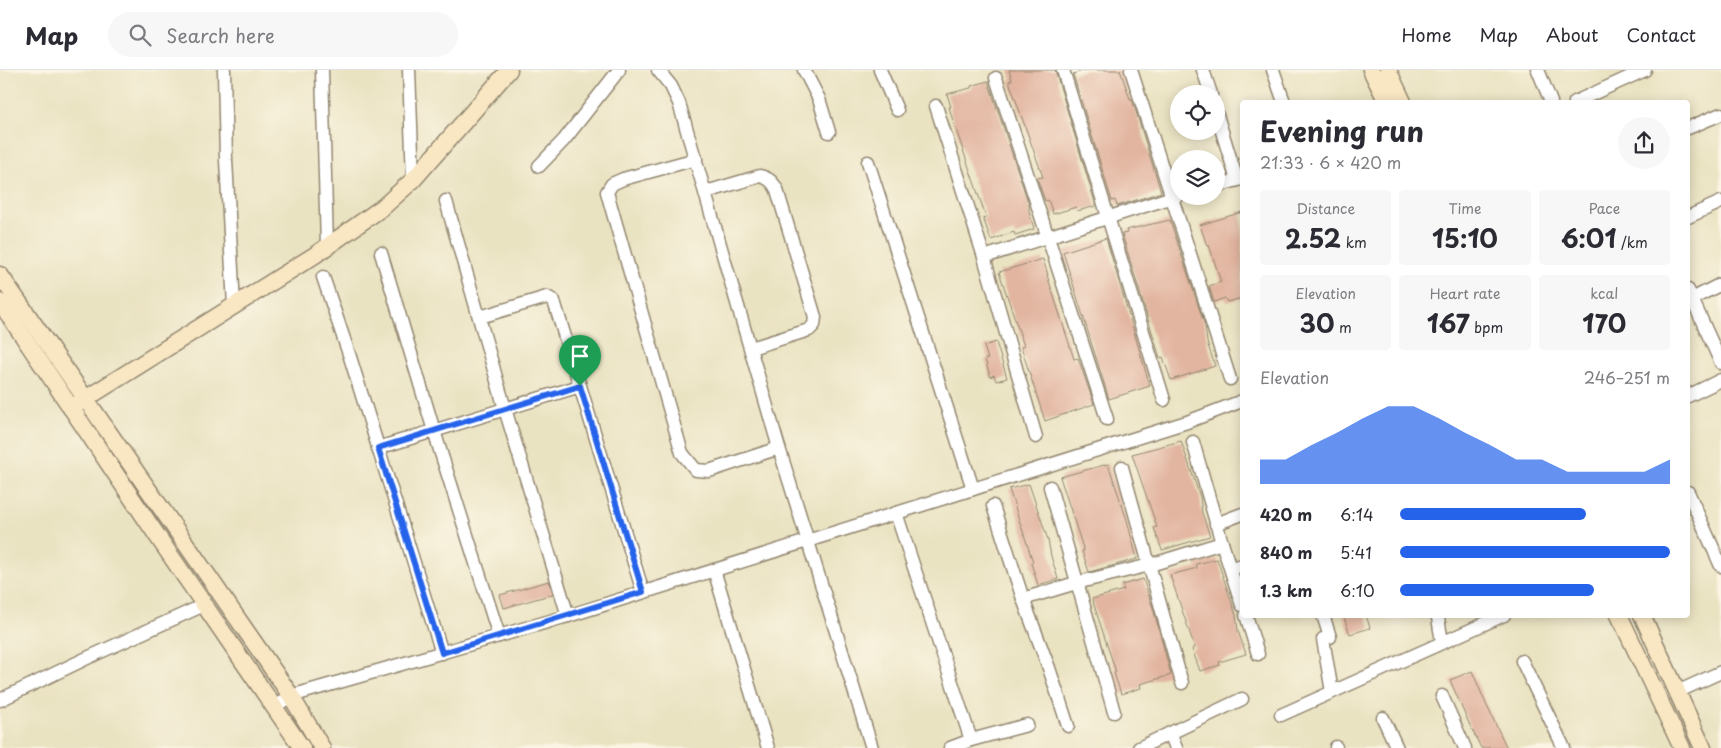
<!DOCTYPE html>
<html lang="en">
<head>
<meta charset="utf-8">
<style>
  :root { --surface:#fff; --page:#f7f7f7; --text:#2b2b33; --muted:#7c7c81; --line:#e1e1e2; --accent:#2563eb }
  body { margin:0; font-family:"Playpen Sans",sans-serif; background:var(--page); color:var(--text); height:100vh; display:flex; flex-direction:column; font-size:19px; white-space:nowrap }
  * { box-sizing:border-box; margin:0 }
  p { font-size:16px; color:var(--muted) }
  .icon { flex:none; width:28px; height:28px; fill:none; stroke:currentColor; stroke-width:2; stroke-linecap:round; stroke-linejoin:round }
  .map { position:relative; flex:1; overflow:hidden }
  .details { position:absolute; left:1240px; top:30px; width:450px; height:518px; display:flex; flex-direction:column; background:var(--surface); border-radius:5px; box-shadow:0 2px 12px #0003 }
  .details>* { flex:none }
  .controls { position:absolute; left:1170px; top:15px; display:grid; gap:10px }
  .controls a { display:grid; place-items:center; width:55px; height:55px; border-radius:50%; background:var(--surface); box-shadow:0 2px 12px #0003; font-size:25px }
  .pin { position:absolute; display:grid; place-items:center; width:42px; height:42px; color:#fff; margin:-51px -21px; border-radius:50% 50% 50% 0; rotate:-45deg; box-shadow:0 0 5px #0007 }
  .pin .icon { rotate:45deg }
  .round { display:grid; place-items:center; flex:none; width:52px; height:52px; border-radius:26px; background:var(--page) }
  .overview { display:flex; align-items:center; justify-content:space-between; height:85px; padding:0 20px }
  h1 { font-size:28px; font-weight:700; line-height:38px }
  .figures { display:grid; grid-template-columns:repeat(3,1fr); gap:8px; height:85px; padding:5px 20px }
  .figures div { display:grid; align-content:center; border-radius:5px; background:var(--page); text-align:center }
  .figures b { font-size:25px; font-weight:700 }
  .figures small { font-size:14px; font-weight:400 }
  .figures p { font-size:14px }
  .chart { height:140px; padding:10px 20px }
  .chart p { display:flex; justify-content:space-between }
  .chart svg { width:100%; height:90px; margin-top:5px; fill:var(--accent); opacity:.7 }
  ul { padding:0 20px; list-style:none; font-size:16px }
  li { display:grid; grid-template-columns:80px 60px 1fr; align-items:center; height:38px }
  li i { height:12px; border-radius:6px; background:var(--accent) }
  header { display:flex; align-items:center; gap:30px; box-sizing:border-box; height:70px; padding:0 25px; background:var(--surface); border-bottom:1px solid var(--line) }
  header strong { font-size:24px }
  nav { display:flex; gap:28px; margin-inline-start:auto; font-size:18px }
  .search { width:350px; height:45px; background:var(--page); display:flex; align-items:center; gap:12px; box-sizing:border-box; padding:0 18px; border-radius:28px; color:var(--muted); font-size:19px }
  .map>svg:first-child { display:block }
</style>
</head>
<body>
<header>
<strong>Map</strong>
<div class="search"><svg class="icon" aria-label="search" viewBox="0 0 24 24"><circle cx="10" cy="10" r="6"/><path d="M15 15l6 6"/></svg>Search here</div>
<nav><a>Home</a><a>Map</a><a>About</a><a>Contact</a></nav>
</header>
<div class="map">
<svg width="1721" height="678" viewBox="0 0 1721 678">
  <rect width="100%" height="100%" fill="#fcf5e5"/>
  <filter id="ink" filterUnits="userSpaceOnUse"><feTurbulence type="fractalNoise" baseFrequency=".02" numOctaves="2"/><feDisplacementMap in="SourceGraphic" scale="10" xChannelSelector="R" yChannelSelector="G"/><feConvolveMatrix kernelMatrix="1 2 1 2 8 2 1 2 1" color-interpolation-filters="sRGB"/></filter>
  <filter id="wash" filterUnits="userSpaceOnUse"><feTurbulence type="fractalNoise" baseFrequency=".0096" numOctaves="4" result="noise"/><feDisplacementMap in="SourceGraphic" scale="20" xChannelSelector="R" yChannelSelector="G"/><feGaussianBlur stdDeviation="1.12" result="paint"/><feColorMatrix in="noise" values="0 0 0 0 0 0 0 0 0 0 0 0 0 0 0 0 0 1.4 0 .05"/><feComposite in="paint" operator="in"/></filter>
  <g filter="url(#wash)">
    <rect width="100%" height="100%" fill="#eae3c2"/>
    <g id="blocks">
      <g fill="#e2b5a0">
        <polygon points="1009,0 1055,0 1096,136 1077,141 1076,137 1053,144 1049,132 1047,130 1045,131 1037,108 1043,107 1009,11 1012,10"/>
        <polygon points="1086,0 1120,0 1130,29 1132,29 1161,122 1117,136 1115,130 1112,131 1073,4"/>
        <polygon points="988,11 1029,135 1029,141 1034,159 1015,165 1014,162 991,170 983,148 986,147 953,51 949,37 951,37 947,24 971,18 971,16"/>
        <polygon points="1242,142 1242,228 1227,232 1225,228 1214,232 1209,216 1221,212 1209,175 1207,176 1200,155"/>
        <polygon points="1170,150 1205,256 1207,272 1215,296 1171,310 1163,287 1160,288 1122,164 1127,163 1126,160"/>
        <polygon points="1106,168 1150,316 1109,329 1063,182"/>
        <polygon points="1043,189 1048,205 1047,205 1074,289 1078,288 1094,334 1045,351 1021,277 1024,276 999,202"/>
        <polygon points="996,272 1007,308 996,311 994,305 990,307 985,289 988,289 984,276"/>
        <polygon points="1181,371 1200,427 1202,443 1210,466 1162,480 1154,458 1157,457 1132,384"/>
        <polygon points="1108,394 1127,450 1137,489 1089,502 1082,481 1084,481 1060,407"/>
        <polygon points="1029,414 1048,470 1051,486 1058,509 1038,515 1031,493 1033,492 1009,419"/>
        <polygon points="1217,489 1236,545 1238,561 1246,584 1219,592 1220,595 1200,601 1192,579 1195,578 1170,505 1197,498 1196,494"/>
        <polygon points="1143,509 1153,538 1171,605 1140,614 1141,618 1121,624 1114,603 1116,602 1092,529 1124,520 1122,515"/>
        <polygon points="549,511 553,524 504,538 500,525"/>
        <polygon points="1343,545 1366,545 1370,558 1350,564"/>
        <polygon points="1472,601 1486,634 1507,678 1481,678 1465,645 1450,610"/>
      </g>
    </g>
  </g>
  <g filter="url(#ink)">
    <use href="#blocks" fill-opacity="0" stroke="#928670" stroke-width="1"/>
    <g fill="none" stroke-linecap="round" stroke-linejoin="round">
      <defs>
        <g id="street">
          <polyline points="224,0 226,90 234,236"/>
          <polyline points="322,0 327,176"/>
          <polyline points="409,0 413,110"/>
          <polyline points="658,0 671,16 679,33 779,378 872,678"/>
          <polyline points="804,0 819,29 829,62"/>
          <polyline points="880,0 897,40"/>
          <polyline points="1063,0 1164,330"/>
          <polyline points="1131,0 1230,309"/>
          <polyline points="1203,0 1211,24"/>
          <polyline points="1273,0 1284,32"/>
          <polyline points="1538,0 1551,32"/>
          <polyline points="996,8 1107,349"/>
          <polyline points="1575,32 1645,0"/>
          <polyline points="936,36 984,187 1036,367"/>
          <polyline points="1216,42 1237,110"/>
          <polyline points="1688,58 1721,44"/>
          <polyline points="696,89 623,109 612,114 607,122 610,133 682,383 696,400 709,401 779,378"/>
          <polyline points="868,92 973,419"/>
          <polyline points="539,96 564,70 619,0"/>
          <polyline points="1216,116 1242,109"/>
          <path d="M706 122 760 106C769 108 773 112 777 120L815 247 814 255 809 260 751 278"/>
          <polyline points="446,131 505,339 568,546"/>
          <polyline points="1688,147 1721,132"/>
          <polyline points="381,183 434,361 499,566"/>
          <polyline points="984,187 1179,125"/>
          <polyline points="323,207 350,287 442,583"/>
          <polyline points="1688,220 1721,293"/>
          <polyline points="1692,229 1721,214"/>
          <polyline points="480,247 547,227 554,231 643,522"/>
          <polyline points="1688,326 1721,310"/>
          <polyline points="378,378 580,316"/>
          <polyline points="1122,397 1182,613"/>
          <polyline points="1050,417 1114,642"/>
          <polyline points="1688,422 1721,496"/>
          <polyline points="993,436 1023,529 1049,598 1068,656"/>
          <polyline points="896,443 971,670 950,678"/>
          <polyline points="1216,454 1242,444"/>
          <polyline points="1222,473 1242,535"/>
          <polyline points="1231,499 1242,495"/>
          <polyline points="714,500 768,678"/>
          <polyline points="1023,529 1076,513 1150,495 1222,473 1193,372"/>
          <polyline points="1246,545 1258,584"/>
          <polyline points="1323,545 1330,567"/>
          <polyline points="1439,545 1438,548 1442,572"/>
          <polyline points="1323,569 1332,622"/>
          <polyline points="1522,591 1564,678"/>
          <polyline points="1677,622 1721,602"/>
          <polyline points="1442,626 1465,678"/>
          <polyline points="0,630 85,589 204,535"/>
          <polyline points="274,637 291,626 568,546 1187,352 1242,331"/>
          <polyline points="1281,645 1504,545"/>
          <polyline points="1383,648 1397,678"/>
          <polyline points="1170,663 1176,678"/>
          <polyline points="971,670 1027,655"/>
          <polyline points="1336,677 1336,678"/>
          <polyline points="1139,678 1242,629"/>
        </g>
        <g id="secondary">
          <polyline points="1371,0 1387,32"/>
          <polyline points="1388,0 1403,32"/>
          <polyline points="0,205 291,626 322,678"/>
          <polyline points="0,232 160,470 302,678"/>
          <polyline points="71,338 315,185 383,137 413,110 509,0"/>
          <polyline points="1619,545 1682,678"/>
          <polyline points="1642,545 1703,678"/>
        </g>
      </defs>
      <use href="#street" stroke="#928670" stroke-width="15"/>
      <use href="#secondary" stroke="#928670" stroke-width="19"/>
      <use href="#street" stroke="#fff" stroke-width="12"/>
      <use href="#secondary" stroke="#f9e7c3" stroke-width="16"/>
    </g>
  </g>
  <g fill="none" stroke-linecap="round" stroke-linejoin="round" filter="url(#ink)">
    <defs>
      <polygon id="route" points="580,316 643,522 442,583 378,378"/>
    </defs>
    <use href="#route" stroke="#fff" stroke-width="10"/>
    <use href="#route" stroke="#2563eb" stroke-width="6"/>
  </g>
</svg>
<div class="controls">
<a><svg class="icon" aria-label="locate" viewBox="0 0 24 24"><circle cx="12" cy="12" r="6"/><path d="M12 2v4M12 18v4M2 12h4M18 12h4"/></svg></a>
<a><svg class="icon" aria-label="layers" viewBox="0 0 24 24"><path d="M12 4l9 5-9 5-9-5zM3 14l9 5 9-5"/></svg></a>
</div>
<div class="pin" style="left:580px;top:316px;background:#1e9e55"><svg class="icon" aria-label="arrive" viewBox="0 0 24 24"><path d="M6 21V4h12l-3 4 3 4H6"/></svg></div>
<section class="details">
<div class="overview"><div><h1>Evening run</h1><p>21:33 · 6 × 420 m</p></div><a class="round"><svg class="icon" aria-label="share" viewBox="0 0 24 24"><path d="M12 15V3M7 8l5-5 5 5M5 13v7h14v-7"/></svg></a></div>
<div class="figures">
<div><p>Distance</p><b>2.52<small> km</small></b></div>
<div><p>Time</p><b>15:10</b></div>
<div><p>Pace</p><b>6:01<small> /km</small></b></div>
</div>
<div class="figures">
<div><p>Elevation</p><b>30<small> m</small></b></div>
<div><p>Heart rate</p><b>167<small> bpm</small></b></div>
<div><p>kcal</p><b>170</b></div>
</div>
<div class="chart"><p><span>Elevation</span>246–251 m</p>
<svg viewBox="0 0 160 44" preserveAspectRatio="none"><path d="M0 44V32L10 32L20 25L30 19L40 12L50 6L60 6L70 12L80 19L90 25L100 32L110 32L120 38L130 38L140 38L150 38L160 32V44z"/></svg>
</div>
<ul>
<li><b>420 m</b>6:14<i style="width:69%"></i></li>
<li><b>840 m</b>5:41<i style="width:100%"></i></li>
<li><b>1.3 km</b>6:10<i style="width:72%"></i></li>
</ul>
</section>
</div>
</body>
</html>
